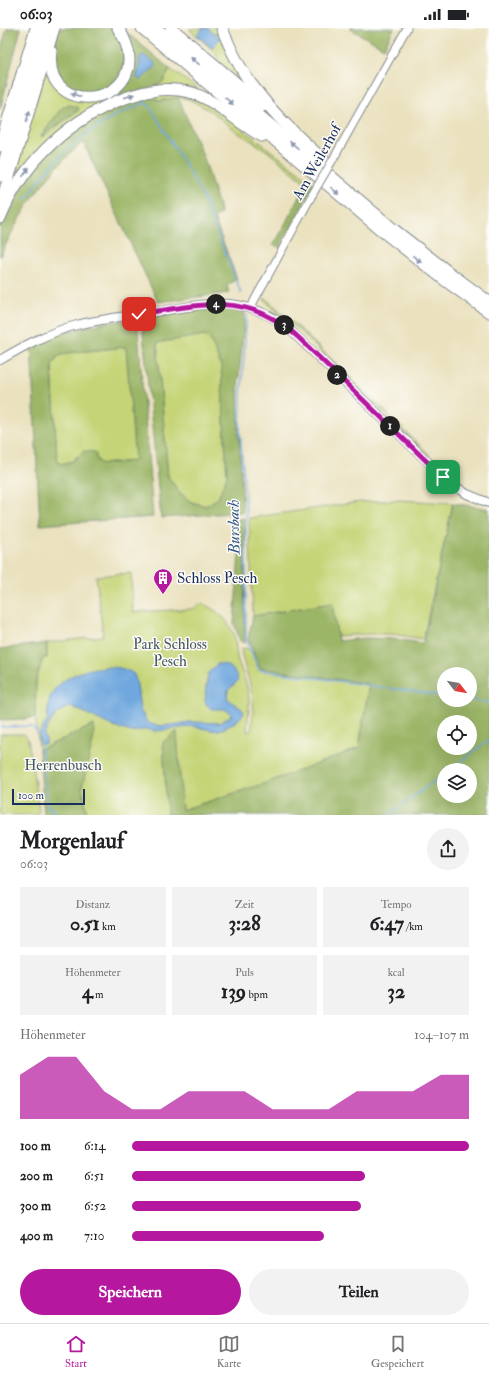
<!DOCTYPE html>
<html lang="de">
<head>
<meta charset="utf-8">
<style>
  :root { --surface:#fff; --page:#f2f2f2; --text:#202124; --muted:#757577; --line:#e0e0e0; --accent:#b5179e }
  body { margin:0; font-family:"IM FELL Double Pica",serif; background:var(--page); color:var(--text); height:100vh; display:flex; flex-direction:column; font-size:15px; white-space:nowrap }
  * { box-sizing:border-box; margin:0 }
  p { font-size:13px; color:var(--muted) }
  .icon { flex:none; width:22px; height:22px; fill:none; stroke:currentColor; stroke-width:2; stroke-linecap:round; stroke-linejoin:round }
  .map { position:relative; height:787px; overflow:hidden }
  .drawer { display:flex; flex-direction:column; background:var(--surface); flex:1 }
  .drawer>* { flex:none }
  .needle { width:26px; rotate:121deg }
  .buttons { position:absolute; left:437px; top:639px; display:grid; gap:8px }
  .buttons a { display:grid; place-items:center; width:40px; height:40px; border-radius:50%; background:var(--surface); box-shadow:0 4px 16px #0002; font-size:20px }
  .scale { position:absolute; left:12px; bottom:10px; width:73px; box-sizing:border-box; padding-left:4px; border:2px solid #1b2f5e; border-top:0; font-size:11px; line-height:14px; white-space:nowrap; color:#1b2f5e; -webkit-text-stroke:3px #fdfcf7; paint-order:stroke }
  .pin { position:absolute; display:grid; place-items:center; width:34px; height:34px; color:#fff; margin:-17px; border-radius:8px; box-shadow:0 2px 6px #0006 }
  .km { position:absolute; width:20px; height:20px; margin:-10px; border-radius:50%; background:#222; color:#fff; font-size:11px; line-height:20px; text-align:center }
  .round { display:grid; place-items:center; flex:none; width:42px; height:42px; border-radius:21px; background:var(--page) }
  .overview { display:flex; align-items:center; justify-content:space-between; height:68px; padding:0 20px }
  h1 { font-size:22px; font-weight:700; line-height:30px }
  .figures { display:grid; grid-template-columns:repeat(3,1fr); gap:6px; height:68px; padding:4px 20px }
  .figures div { display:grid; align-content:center; border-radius:0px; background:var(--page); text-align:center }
  .figures b { font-size:20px; font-weight:700 }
  .figures small { font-size:11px; font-weight:400 }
  .figures p { font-size:11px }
  .chart { height:112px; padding:8px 20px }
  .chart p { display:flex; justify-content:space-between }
  .chart svg { width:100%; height:72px; margin-top:4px; fill:var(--accent); opacity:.7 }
  .primary-button { display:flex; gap:8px; margin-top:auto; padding:8px 20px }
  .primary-button a { flex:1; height:46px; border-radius:24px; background:var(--accent); color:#fff; font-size:16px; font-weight:700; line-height:46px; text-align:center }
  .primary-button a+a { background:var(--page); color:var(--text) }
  ul { padding:0 20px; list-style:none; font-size:13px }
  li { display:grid; grid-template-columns:64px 48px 1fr; align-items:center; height:30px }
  li i { height:10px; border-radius:5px; background:var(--accent) }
  .status { display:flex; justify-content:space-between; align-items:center; height:28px; padding:0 20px; background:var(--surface); direction:ltr }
  .status svg { height:11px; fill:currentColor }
  .tabs { display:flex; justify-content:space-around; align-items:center; height:56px; border-top:1px solid var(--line); background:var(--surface); font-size:11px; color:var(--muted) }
  .tabs a { display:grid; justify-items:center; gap:2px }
  .tabs .active { color:var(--accent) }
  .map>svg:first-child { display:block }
</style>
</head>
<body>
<div class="status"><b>06:03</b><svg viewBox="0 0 49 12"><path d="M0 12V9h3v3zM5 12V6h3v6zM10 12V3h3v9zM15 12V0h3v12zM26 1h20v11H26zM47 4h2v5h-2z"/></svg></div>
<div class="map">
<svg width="489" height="787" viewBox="0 0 489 787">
  <rect width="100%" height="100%" fill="#fdfcf7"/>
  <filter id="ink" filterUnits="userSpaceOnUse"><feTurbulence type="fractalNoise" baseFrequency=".025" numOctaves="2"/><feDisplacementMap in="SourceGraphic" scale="8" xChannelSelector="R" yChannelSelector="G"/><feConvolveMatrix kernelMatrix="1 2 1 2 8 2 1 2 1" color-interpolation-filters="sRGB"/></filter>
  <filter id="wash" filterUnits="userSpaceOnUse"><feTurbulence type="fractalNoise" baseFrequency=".012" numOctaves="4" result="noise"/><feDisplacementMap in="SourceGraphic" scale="16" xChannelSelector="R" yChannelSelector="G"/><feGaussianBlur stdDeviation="0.9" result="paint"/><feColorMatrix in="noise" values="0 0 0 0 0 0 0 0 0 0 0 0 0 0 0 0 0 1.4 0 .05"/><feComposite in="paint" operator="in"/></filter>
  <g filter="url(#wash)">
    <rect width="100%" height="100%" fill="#eae1be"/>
    <g fill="#c5d476" stroke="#70826a" fill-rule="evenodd">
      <polygon points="190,0 193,1 194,0 219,0 255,64 221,37 215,24 191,3"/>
      <path d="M46 37 110 67 112 72 9 165ZM70 77 79 82 42 109 41 108 61 81 63 79Z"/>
      <polygon points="170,41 198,61 156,58 168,46"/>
      <polygon points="174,65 202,73 233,94 308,151 306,155 266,122 237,104 212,84 198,76 188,71 178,69 159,73 149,66"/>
      <polygon points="265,270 298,299 430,427 428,428 303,306 264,272"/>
      <polygon points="205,307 211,313 221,338 227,448 218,470 206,478 191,474 181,466 168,449 157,314"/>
      <polygon points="126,319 136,433 102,436 97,432 77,428 73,433 61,436 57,433 52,337 57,329 67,325"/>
      <polygon points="399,472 453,475 423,611 392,606 369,606 337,608 332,575 253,588 249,490 360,474"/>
      <path d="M131 545 133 584 192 581 197 578 203 576C219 583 231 594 235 611 236 617 236 623 237 629 241 643 248 656 249 670 250 681 247 693 247 704L251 703C252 692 254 681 253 671 251 654 243 638 241 621L247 620 254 626 260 640 369 656 359 720 266 755 182 782 177 704 168 787H87L82 759 93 712 94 697 39 722 35 689 36 652 43 630H47V615L103 608 96 548ZM87 642 136 651 140 682 147 694 153 698 172 697 189 694 220 695 231 688V685L228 683 205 666 207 651 235 656 228 662 227 669 229 673 242 681 239 691 226 700 219 702H211L193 698 166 702 154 703 147 701 132 704 114 699 73 679C53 680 50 700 39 713L40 703 47 693 49 673 66 651Z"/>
      <polygon points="0,706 24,706 28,711 39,783 37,787 0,787"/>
    </g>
    <g fill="#9cb667" stroke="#5c7262" fill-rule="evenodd">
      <polygon points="7,0 21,0 0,81 0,25"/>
      <path d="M59 0H113C116 6 121 13 123 19 124 23 123 28 123 31 123 65 76 77 59 48 57 45 57 40 56 36 54 21 54 15 59 0Z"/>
      <polygon points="349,0 394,0 384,20"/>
      <polygon points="125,3 170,41 163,54 156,58 112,72 110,67 123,56"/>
      <path d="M149 66 159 73 178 69 204 130 221 185 214 190 237 251 227 257 229 265 158 274 83 114C45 146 20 184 0 229V197L6 182 43 129 94 88Z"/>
      <polygon points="70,77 79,80 79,81 41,109 61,81 63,79"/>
      <polygon points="308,151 314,156 280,219 273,217 275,212 277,212"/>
      <path d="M217 280 243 283 245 285 238 357 239 407 243 484 161 490 142 295 153 287ZM205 307 211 313 221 338 227 448 218 470 206 478 191 474 181 466 168 449 157 315Z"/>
      <path d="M137 291 153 489 40 497 31 318 54 306 103 295ZM126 319 135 433 102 436 97 432 95 424 84 423 73 433 61 436 57 433 52 337 57 329 67 325Z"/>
      <path d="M453 475 489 481V787H167L163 714 177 703 182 782 266 755 359 720 369 656 260 640 248 611 253 588 332 575 338 613 365 610 392 611 423 615ZM444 646H470V672H444ZM444 694H470V720H444ZM444 742H470V768H444Z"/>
      <polygon points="244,490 245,615 240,613 234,596 239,525 238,491"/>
      <polygon points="47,615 47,630 43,630 36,652 35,689 26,691 0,692 0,621"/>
      <polygon points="94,697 93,712 82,759 87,787 44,787 39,722"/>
    </g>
    <g fill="#6fa7de" stroke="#456b9e">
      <polygon points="203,0 207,0 220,10 212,20 197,7"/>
      <polygon points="143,27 155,35 156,38 140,52 137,50 140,33 140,29"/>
      <path d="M217 636C228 635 236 641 238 653L228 662 227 669C231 676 239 677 244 684L243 687 232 696 219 702H211L193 698 166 702 154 703 147 701 132 704 114 699 73 679C58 680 48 694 44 707L47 715 41 717C35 705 45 702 47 692 49 684 47 675 51 667 63 643 112 630 134 646L137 657 140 682 147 694 150 696 161 698 172 697 189 694 220 695 231 688V685L224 681H211L206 676 205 672 208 645Z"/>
    </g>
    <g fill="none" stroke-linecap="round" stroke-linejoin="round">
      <g stroke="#6fa7de" stroke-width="1.5">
        <polyline points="24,170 29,169 37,155 65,123 90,103 116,87 144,75 149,77 187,140 203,169 241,265"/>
        <polyline points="247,287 241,365 240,402 246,482 246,611 258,640 259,642 444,668"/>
        <polyline points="470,672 489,675"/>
        <polyline points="0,699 31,698 40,707"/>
        <polyline points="41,716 48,779 54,782 51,787"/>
        <polyline points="449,742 489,712"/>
        <polyline points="389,787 444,746"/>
      </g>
    </g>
  </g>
  <g filter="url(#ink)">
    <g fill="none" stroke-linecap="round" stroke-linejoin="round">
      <defs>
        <g id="tertiary">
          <polyline points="335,128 407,0"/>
          <polyline points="251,281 254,273 311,169"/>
        </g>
        <path id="secondary" d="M0 332C24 318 49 304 77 297 106 290 137 287 167 282 187 279 209 274 230 276 251 279 272 287 288 300L449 454 467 466 489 475"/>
        <g id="motorway">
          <polyline points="142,0 386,206 446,253 489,284"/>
          <polyline points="156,0 393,201 451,246 489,274"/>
          <polyline points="171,0 263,78"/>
          <path d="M222 0C231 23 243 47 259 66 279 92 304 114 328 136"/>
          <path d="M51 23C41 99 166 74 118 0"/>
          <polyline points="0,118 36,0"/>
          <polyline points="0,148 44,0"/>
          <polyline points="1,175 54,0"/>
          <path d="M0 190C21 138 63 97 115 74 139 64 163 58 189 64 216 71 237 95 262 108"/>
        </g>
      </defs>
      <use href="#tertiary" stroke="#82888e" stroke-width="9"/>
      <use href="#secondary" stroke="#82888e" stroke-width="10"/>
      <use href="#motorway" stroke="#82888e" stroke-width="13"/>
      <use href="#tertiary" stroke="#fff" stroke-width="7"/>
      <use href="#secondary" stroke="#fff" stroke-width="8"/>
      <use href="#motorway" stroke="#fff" stroke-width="11"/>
      <defs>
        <polyline id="tertiary-bridge" points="311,169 335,128"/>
      </defs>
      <use href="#tertiary-bridge" stroke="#82888e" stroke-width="9" stroke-linecap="butt"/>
      <use href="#tertiary-bridge" stroke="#fff" stroke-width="7"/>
    </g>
    <defs><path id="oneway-solid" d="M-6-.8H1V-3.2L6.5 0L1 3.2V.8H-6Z"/></defs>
    <g fill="#8d97ae">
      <use href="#oneway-solid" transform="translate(195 33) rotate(-140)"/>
      <use href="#oneway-solid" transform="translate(76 67) rotate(-160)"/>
      <use href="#oneway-solid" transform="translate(129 68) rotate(-19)"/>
      <use href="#oneway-solid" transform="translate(229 73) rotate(40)"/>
      <use href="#oneway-solid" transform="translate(28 88) rotate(-73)"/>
      <use href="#oneway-solid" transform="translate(294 117) rotate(-140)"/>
      <use href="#oneway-solid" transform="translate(26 144) rotate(-54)"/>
      <use href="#oneway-solid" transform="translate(335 163) rotate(40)"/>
      <use href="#oneway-solid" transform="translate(417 231) rotate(38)"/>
    </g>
  </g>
  <g fill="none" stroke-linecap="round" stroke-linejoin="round" filter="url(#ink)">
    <defs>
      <path id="route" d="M139 286C202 277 247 262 299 310L443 449"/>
    </defs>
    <use href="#route" stroke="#fff" stroke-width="8"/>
    <use href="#route" stroke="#b5179e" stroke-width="5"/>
  </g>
  <defs>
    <symbol id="building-pin" viewBox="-11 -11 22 30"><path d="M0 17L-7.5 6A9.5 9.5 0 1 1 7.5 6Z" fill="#b5179e" stroke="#fdfcf7"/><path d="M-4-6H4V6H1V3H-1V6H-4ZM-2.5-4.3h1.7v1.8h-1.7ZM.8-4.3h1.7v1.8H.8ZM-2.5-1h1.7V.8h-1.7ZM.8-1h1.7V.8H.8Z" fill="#fff"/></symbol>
  </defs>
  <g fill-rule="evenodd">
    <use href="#building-pin" x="152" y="539" width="22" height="30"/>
  </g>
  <g text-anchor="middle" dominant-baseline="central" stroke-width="3" stroke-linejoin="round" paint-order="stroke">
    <g font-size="15" fill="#1b2f5e" stroke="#fdfcf7">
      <text transform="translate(317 134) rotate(-61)">Am Weilerhof</text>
    </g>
    <g font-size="15" fill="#1b2f5e" stroke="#fdfcf7" text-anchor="start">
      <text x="177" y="550">Schloss Pesch</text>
    </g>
    <g font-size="15" fill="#465864" stroke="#fdfcf7">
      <text x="170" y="616">Park Schloss<tspan x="170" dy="17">Pesch</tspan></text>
      <text x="63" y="737">Herrenbusch</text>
    </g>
    <g font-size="16" font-style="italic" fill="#38598b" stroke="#fdfcf7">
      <text transform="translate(234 499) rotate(-91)">Bursbach</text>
    </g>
  </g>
</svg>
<div class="buttons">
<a><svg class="needle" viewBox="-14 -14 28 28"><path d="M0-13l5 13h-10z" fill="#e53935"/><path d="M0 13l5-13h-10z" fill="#757577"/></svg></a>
<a><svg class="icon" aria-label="locate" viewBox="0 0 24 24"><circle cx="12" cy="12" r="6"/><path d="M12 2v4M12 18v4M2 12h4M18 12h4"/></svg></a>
<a><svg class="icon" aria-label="layers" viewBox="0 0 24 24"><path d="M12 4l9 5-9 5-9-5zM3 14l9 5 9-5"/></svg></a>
</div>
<div class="scale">100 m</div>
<div class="pin" style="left:443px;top:449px;background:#1e9e55"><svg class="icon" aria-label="arrive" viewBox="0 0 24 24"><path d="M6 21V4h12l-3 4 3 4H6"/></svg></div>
<div class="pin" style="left:139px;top:286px;background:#d93025"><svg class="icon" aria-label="check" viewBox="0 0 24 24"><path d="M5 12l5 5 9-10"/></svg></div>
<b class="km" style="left:390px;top:398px">1</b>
<b class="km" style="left:337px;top:347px">2</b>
<b class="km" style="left:284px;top:297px">3</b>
<b class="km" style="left:216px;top:276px">4</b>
</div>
<section class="drawer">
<div class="overview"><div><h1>Morgenlauf</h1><p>06:03</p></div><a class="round"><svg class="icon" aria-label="share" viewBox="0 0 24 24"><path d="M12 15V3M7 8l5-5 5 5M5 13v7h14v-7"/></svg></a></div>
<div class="figures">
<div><p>Distanz</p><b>0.51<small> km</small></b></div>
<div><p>Zeit</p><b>3:28</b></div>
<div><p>Tempo</p><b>6:47<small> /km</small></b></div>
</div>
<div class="figures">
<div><p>Höhenmeter</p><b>4<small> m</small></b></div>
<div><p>Puls</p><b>139<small> bpm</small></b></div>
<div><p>kcal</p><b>32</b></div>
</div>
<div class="chart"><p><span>Höhenmeter</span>104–107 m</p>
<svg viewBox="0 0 160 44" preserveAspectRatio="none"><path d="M0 44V17L10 6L20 6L30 27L40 38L50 38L60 27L70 27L80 27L90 38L100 38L110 38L120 27L130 27L140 27L150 17L160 17V44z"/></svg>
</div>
<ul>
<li><b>100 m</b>6:14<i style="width:100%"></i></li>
<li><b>200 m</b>6:51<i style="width:69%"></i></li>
<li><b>300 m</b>6:52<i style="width:68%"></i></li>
<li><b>400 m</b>7:10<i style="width:57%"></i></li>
</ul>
<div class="primary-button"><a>Speichern</a><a>Teilen</a></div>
</section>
<nav class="tabs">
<a class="active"><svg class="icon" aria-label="home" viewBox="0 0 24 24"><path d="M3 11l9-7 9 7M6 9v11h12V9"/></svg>Start</a>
<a><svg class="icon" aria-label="map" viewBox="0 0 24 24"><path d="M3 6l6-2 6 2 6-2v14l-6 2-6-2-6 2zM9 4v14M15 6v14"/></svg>Karte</a>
<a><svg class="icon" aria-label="saved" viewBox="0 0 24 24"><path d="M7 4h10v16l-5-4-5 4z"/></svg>Gespeichert</a>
</nav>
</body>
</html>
